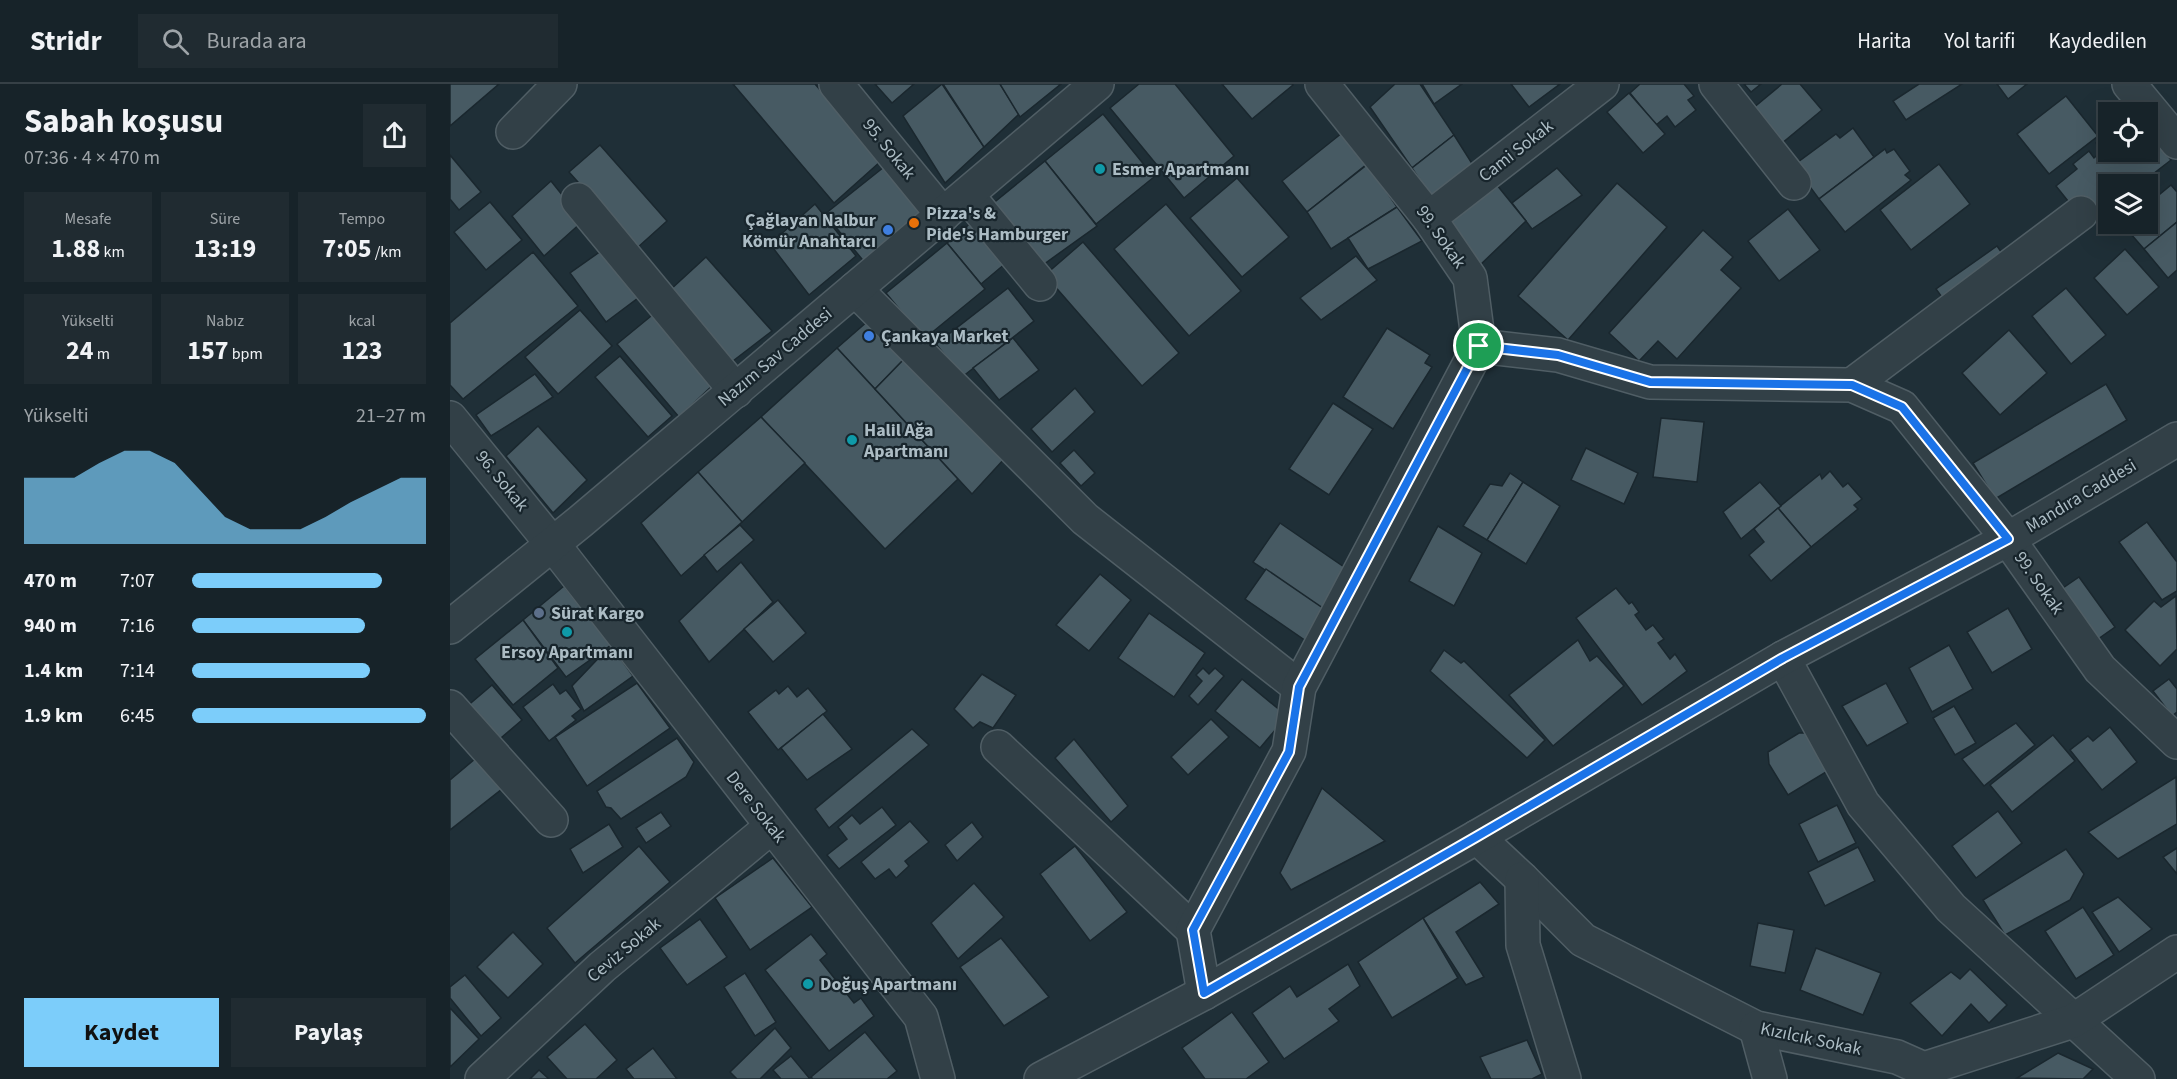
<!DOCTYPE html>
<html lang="tr">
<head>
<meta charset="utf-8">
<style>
  :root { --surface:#172329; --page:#202b31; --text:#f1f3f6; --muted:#9ea4a8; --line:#364046; --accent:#7ccdfa }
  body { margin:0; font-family:"Source Sans 3",sans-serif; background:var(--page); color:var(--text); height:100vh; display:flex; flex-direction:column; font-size:22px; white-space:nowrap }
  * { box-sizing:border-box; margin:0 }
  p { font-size:20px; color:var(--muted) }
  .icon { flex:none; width:33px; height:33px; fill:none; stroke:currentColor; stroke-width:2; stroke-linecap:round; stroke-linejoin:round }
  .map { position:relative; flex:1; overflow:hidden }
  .drawer { display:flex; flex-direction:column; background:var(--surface); width:450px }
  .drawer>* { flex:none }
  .tools { position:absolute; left:1648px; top:18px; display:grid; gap:12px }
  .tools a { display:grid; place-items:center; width:60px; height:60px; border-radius:0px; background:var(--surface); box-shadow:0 6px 24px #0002,0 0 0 2px var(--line); font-size:30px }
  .pin { position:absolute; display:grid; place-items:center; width:51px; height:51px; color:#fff; margin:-26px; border:3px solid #fff; border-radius:50%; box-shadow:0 2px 6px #0007 }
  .round { display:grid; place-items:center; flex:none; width:63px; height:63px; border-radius:0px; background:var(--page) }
  .headline { display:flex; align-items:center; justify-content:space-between; height:102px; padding:0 24px }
  h1 { font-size:33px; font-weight:700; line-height:45px }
  .metrics { display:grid; grid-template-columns:repeat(3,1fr); gap:9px; height:102px; padding:6px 24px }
  .metrics div { display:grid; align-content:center; border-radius:0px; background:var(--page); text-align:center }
  .metrics b { font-size:26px; font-weight:700 }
  .metrics small { font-size:16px; font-weight:400 }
  .metrics p { font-size:16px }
  .chart { height:168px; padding:12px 24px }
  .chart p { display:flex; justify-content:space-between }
  .chart svg { width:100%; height:108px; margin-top:6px; fill:var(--accent); opacity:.7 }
  .button { display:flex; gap:12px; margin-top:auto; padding:12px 24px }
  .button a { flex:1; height:69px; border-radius:0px; background:var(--accent); color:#111; font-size:24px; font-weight:700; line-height:69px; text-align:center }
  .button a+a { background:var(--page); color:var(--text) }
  ul { padding:0 24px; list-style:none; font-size:20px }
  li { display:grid; grid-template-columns:96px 72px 1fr; align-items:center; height:45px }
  li i { height:15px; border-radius:8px; background:var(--accent) }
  header { display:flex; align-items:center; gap:36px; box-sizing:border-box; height:84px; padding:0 30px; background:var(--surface); border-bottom:2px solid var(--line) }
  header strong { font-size:28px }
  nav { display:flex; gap:33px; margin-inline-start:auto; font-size:21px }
  .search { width:420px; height:54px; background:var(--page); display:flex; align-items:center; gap:15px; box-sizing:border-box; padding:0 21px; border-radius:0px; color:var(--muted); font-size:22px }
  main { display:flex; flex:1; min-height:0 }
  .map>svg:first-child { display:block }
</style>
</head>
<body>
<header>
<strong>Stridr</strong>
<div class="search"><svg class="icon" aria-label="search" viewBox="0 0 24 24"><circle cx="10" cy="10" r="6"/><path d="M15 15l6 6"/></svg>Burada ara</div>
<nav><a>Harita</a><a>Yol tarifi</a><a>Kaydedilen</a></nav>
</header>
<main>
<section class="drawer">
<div class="headline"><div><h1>Sabah koşusu</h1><p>07:36 · 4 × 470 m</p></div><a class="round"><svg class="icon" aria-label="share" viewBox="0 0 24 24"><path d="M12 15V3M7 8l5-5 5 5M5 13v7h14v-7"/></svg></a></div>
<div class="metrics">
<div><p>Mesafe</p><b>1.88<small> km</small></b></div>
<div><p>Süre</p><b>13:19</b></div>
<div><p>Tempo</p><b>7:05<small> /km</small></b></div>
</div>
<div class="metrics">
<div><p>Yükselti</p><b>24<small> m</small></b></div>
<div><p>Nabız</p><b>157<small> bpm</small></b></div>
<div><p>kcal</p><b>123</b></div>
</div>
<div class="chart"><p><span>Yükselti</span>21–27 m</p>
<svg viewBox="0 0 160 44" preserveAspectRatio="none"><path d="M0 44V17L10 17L20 17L30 11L40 6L50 6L60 11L70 22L80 33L90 38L100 38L110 38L120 33L130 27L140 22L150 17L160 17V44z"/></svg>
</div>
<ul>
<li><b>470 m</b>7:07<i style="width:81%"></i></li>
<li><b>940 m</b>7:16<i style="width:74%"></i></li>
<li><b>1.4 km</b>7:14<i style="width:76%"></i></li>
<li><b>1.9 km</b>6:45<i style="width:100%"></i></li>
</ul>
<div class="button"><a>Kaydet</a><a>Paylaş</a></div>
</section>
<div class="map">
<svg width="1727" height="995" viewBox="0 0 1727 995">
  <rect width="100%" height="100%" fill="#1f2f37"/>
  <g fill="#475a63" stroke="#1a272e" stroke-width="1.5">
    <polygon points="0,0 49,0 0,42"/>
    <polygon points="283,0 365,0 431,77 384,119"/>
    <polygon points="425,0 464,0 442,19"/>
    <polygon points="492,0 534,63 495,99 453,32"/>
    <polygon points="493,0 550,0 569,30 534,63"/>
    <polygon points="550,0 611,0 570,33"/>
    <polygon points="689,0 725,0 784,72 734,114 660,24"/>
    <polygon points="772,0 842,0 843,1 802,35"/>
    <polygon points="945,0 970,0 1004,51 962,84 920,23"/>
    <polygon points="972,0 1012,0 984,20"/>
    <polygon points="1061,0 1110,0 1079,23"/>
    <polygon points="1190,0 1234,0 1244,12 1238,16 1246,26 1225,43 1217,32 1206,41 1180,9"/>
    <polygon points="1294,0 1311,0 1301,8"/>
    <polygon points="1332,0 1350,0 1372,26 1325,65 1296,30"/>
    <polygon points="1469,0 1512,0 1456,36 1443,17"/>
    <polygon points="1547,0 1577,0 1558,15"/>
    <polygon points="1179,9 1215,50 1193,69 1157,28"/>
    <polygon points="1616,12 1648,52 1599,90 1567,50"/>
    <polygon points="653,30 704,93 646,140 595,77"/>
    <polygon points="1403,44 1424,73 1369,115 1344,81 1386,50 1390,54"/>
    <polygon points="1698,48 1721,76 1690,100 1659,100 1659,125 1638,142 1606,102 1627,85 1623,80 1639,67 1644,74 1652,67 1646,59 1659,50 1659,68 1698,68"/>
    <polygon points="892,49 917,80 857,128 832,97"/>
    <polygon points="1004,51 1028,89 986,121 962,84"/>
    <polygon points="150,61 217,137 187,164 119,88"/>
    <polygon points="1435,65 1437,69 1444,65 1460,87 1455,91 1461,96 1395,148 1369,115"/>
    <polygon points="0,71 31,108 9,126 0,115"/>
    <polygon points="595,77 647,142 590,183 541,121"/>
    <polygon points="918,80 947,123 881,165 857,128"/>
    <polygon points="1489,80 1520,120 1461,166 1430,126"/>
    <polygon points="434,83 472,132 416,180 375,130"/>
    <polygon points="1107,84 1132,111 1082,145 1062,119"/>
    <polygon points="787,94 839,153 792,193 740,134"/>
    <polygon points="1042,95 1076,137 1029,182 994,132"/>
    <polygon points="101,97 133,137 94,172 62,132"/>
    <polygon points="1167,99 1217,143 1118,256 1068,212"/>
    <polygon points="1721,101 1727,108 1727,138 1694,165 1673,141 1698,140 1698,120"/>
    <polygon points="40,118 72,156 36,186 4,148"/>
    <polygon points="365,120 406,172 359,211 320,160"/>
    <polygon points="716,120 791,207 739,252 664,165"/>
    <polygon points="947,123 972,157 918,185 898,154"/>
    <polygon points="1338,125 1370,166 1329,197 1298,157"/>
    <polygon points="522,138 556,179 531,200 497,159"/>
    <polygon points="1727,138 1727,186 1718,194 1694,165"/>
    <polygon points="1253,146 1283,173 1271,186 1291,204 1227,275 1208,257 1189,277 1159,249"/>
    <polygon points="633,158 729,269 692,302 595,191"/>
    <polygon points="497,159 535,205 474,255 436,209"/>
    <polygon points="158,162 196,208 156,238 120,189"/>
    <polygon points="1547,162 1568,192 1507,234 1486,205"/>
    <polygon points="1675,165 1709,203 1677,231 1644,194"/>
    <polygon points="83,168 128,222 13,315 0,301 0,239"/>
    <polygon points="906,172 927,196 871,236 850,214"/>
    <polygon points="256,173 322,247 279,280 219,207"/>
    <polygon points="558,204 584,237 512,293 486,260"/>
    <polygon points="1616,204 1656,251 1621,280 1582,232"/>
    <polygon points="130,226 162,262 108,310 75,273"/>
    <polygon points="206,228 264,300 229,333 167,260"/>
    <polygon points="418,237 457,272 425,305 387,264"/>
    <polygon points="937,244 980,271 975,279 982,283 943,345 893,313"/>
    <polygon points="1559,246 1597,289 1550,331 1512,289"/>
    <polygon points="563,254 589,286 549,316 523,284"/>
    <polygon points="387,264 508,395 435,465 311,333"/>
    <polygon points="170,272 222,332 198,353 145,293"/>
    <polygon points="457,272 555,374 522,410 425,305"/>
    <polygon points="85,290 103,313 41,352 26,331"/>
    <polygon points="1656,300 1677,336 1545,415 1523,379"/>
    <polygon points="625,304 645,328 602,368 581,345"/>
    <polygon points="883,319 923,345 879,411 839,385"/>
    <polygon points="311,333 355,379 292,438 248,388"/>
    <polygon points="1211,334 1254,338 1247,398 1203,393"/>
    <polygon points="88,342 137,396 103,429 56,372"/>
    <polygon points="1136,364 1188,389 1174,420 1121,396"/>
    <polygon points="624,366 645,389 631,402 610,379"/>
    <polygon points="1380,387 1393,403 1398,399 1412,415 1404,421 1408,425 1361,463 1328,424 1370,390 1372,395"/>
    <polygon points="248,388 292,438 231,492 191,439"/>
    <polygon points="1060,389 1073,398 1037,456 1013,442 1040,400 1052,402"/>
    <polygon points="1073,398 1110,422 1076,480 1037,456"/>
    <polygon points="1310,398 1331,422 1291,455 1273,428"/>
    <polygon points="1328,424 1361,463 1321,497 1299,471 1314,458 1304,445"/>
    <polygon points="1697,438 1727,478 1727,507 1712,516 1669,458"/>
    <polygon points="830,439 910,494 884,532 803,478"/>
    <polygon points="290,441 304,456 267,488 254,471"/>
    <polygon points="988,442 1032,469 1004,522 959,497"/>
    <polygon points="291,478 323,518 259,578 229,537"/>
    <polygon points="816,485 880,529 859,559 795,515"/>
    <polygon points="650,490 681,516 639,567 606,541"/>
    <polygon points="1629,493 1665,543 1648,555 1613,504"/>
    <polygon points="114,502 161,561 116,593 73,536"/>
    <polygon points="1166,504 1179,520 1182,518 1189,528 1185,531 1196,546 1203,541 1214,555 1208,559 1220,575 1225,570 1237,587 1192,621 1126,534"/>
    <polygon points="1726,512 1727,565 1710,582 1675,546 1704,517 1711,523"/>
    <polygon points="328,516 356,549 323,578 294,545"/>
    <polygon points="1558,524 1582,565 1542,589 1517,548"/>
    <polygon points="699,529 755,569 724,613 668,574"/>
    <polygon points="73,536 108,584 63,621 25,575"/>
    <polygon points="1128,556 1140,577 1147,572 1174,602 1103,662 1059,611"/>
    <polygon points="161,561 183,592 134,627 122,602"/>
    <polygon points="1499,561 1523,605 1482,628 1459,584"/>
    <polygon points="994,566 1011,579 1014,577 1095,656 1077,674 980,587"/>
    <polygon points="753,584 759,590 765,584 774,592 748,621 739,612 752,597 746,591"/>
    <polygon points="532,590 566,611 543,644 530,638 523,644 504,625"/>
    <polygon points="792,595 837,632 810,664 765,627"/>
    <polygon points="1719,595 1727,605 1727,628 1722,632 1703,607"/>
    <polygon points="187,599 220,644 137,702 105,653"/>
    <polygon points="1436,599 1458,639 1417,662 1392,622"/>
    <polygon points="103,600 110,610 116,606 131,625 122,632 126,636 99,657 73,623"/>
    <polygon points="42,601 72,636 45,659 15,624"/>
    <polygon points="338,602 347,613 358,604 377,627 328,666 298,628 326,606 329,610"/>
    <polygon points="1504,622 1526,659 1505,671 1483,634"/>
    <polygon points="373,630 402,665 357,696 331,664"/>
    <polygon points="761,635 779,653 738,691 721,673"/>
    <polygon points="1566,639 1585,661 1534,702 1512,675"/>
    <polygon points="1660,643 1687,678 1652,706 1620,666 1638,652 1643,657"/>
    <polygon points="462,645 479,661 379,744 365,725"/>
    <polygon points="1349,649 1365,649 1386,682 1338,711 1319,680 1318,668"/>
    <polygon points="1603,651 1625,677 1562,728 1540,701"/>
    <polygon points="227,654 244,678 236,693 171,735 161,724 156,723 147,707"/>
    <polygon points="624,655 678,722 661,738 605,674"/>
    <polygon points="32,669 57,701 0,746 0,696"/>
    <polygon points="1726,693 1727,740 1668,775 1638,748"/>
    <polygon points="872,704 935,757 841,806 830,789"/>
    <polygon points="1387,721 1406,759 1368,778 1349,740"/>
    <polygon points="432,723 446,741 389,785 377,771 397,755 388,743 402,731 410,740"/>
    <polygon points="1548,727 1572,759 1526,794 1502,762"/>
    <polygon points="211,728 221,742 196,759 186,744"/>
    <polygon points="460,737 479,758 455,777 459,782 446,794 439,785 425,795 411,778"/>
    <polygon points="522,738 533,753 507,777 495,761"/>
    <polygon points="159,740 173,763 133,789 120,765"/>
    <polygon points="189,762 220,798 125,879 97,844"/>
    <polygon points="625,762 677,828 640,857 590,790"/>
    <polygon points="1408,763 1425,797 1375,822 1358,788"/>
    <polygon points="1727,764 1727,790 1713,773"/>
    <polygon points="1616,765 1634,790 1620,816 1555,851 1533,816"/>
    <polygon points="323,774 362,823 300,866 265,814"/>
    <polygon points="1030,798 1049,820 1006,848 1034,893 1016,901 973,834"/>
    <polygon points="524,799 554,833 508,875 481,839"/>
    <polygon points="1668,813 1702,845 1669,868 1642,828"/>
    <polygon points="1633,823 1664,871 1626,895 1595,847"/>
    <polygon points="973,834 1008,894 942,934 908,878"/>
    <polygon points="250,835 277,873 237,901 210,864"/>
    <polygon points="1308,839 1344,846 1335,889 1300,882"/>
    <polygon points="63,848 93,880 58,914 27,883"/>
    <polygon points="361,850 377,870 370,876 404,919 411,914 424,932 379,967 315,886"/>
    <polygon points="551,854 599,913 554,942 510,883"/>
    <polygon points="1366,864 1431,889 1413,931 1350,906"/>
    <polygon points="898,880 910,902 879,925 889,937 834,975 802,929 840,902 847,913"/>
    <polygon points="1520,885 1557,921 1539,939 1521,920 1492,952 1460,919 1501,888 1510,895"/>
    <polygon points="295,889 326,938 305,952 274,903"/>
    <polygon points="15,891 51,934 31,952 0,914 0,903"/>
    <polygon points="0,924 29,955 0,983"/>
    <polygon points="782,928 819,978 796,995 755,995 732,964"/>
    <polygon points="135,940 167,976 146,995 117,995 97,973"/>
    <polygon points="325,944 341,964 310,995 287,995 280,988"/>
    <polygon points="415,948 447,987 437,995 363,995 361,993"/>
    <polygon points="1077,956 1092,990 1082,995 1041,995 1030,973"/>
    <polygon points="203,964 227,995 184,995 176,985"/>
    <polygon points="1608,969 1643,985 1633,995 1567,994"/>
    <polygon points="341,972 360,995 331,995 323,986"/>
    <polygon points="89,986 99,995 80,995"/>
  </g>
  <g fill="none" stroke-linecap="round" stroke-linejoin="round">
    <defs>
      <g id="minor">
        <polyline points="386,0 493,131"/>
        <polyline points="872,0 979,134 1020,194 1029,262 1108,271 1200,298 1402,301 1452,323 1558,455 1650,585 1727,658"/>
        <polyline points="1266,0 1344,99"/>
        <polyline points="1679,0 1727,58"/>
        <polyline points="63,48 110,0"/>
        <polyline points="517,111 590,200"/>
        <polyline points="128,116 286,307"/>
        <polyline points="979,134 1152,0"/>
        <polyline points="405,205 635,435 849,603"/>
        <polyline points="1402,301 1631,129"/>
        <polyline points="0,334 112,472 471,933 488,995"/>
        <polyline points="0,543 131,437 647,0"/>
        <polyline points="1333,574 1413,720 1501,824 1688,995"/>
        <polyline points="0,623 101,736"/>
        <polyline points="548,663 743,846"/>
        <polyline points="1027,753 1072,795 1133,856 1306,944 1447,973 1474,985 1623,937 1727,868"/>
        <polyline points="1072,795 1073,861 1114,995"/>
        <polyline points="754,909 743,846 839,667 849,603 1029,262"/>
        <polyline points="1306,944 1320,995"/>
        <polyline points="32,995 152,883 321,743"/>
        <polyline points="591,995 754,909 1027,753 1333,574 1558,455 1727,355"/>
      </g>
    </defs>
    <use href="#minor" stroke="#505e65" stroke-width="36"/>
    <use href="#minor" stroke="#324047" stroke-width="33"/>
  </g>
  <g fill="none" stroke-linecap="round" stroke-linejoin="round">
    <defs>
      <polygon id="route" points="1029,262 1108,271 1200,298 1402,301 1452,323 1558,455 1333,574 1026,753 754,909 743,846 839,668 849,603"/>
    </defs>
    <use href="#route" stroke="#fff" stroke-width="12"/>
    <use href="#route" stroke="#1a73e8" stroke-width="8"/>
  </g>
  <g fill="#0f9aa8" stroke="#18252c" stroke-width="2">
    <circle cx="650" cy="85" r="6"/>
    <circle cx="402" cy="356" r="6"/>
    <circle cx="117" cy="548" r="6"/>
    <circle cx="358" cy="900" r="6"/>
  </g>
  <circle fill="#e8710a" stroke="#18252c" stroke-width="2" cx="464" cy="139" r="6"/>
  <g fill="#3f7fe0" stroke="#18252c" stroke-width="2">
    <circle cx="438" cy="146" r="6"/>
    <circle cx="419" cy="252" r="6"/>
  </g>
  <circle fill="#5c6f8a" stroke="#18252c" stroke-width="2" cx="89" cy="529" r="6"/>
  <g text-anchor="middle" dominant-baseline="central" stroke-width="4.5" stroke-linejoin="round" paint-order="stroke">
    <g font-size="18" fill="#acbcc4" stroke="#18252c">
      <text transform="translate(439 65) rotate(51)">95. Sokak</text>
      <text transform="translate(1066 67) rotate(-38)">Cami Sokak</text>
      <text transform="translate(991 153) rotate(55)">99. Sokak</text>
      <text transform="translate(325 273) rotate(-40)">Nazım Sav Caddesi</text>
      <text transform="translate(52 397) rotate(51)">96. Sokak</text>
      <text transform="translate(1631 412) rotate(-31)">Mandıra Caddesi</text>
      <text transform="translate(1589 499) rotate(55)">99. Sokak</text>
      <text transform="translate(306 723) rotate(52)">Dere Sokak</text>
      <text transform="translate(174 866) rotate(-40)">Ceviz Sokak</text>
      <text transform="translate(1361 955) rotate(12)">Kızılcık Sokak</text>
    </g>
    <g font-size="18" font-weight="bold" fill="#acbcc4" stroke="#18252c" text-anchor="start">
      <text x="662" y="85">Esmer Apartmanı</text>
      <text x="476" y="129">Pizza's &amp;<tspan x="476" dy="21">Pide's Hamburger</tspan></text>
      <text x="426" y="136" text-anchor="end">Çağlayan Nalbur<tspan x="426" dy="21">Kömür Anahtarcı</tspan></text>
      <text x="431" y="252">Çankaya Market</text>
      <text x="414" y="346">Halil Ağa<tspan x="414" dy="21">Apartmanı</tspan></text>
      <text x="101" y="529">Sürat Kargo</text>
      <text x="117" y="568" text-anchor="middle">Ersoy Apartmanı</text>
      <text x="370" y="900">Doğuş Apartmanı</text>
    </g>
  </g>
</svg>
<div class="tools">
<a><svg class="icon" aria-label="locate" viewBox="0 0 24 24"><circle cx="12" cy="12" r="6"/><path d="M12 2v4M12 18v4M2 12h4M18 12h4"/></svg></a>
<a><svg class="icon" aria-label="layers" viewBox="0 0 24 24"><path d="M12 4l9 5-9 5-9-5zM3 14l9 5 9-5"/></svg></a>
</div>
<div class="pin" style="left:1029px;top:262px;background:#1e9e55"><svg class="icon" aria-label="arrive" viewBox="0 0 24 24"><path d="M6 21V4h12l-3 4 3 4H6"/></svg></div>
</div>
</main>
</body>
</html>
